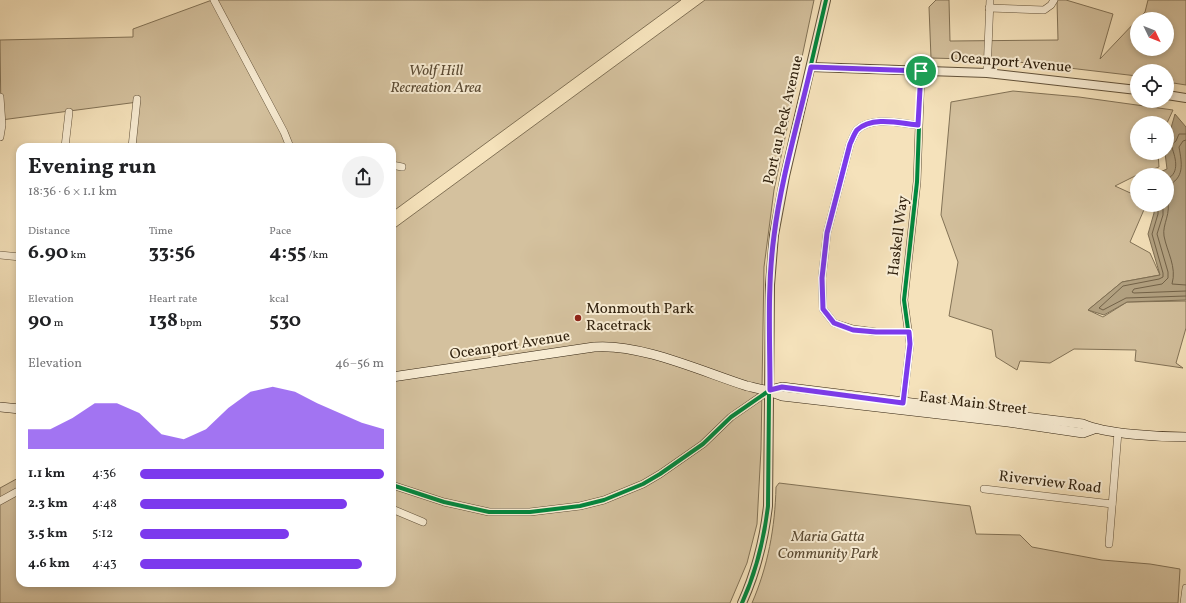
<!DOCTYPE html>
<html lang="en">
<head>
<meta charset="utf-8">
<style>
  :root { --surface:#fff; --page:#f2f2f2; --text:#202124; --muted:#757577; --accent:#7c3aed }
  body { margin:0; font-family:Vollkorn,serif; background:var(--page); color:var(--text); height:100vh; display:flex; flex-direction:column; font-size:15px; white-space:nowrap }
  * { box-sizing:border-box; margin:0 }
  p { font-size:13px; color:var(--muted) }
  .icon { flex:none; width:22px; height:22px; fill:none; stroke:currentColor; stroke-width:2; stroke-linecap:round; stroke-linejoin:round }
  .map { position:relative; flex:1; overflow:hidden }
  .side { position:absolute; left:16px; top:143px; width:380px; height:444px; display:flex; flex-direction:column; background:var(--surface); border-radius:12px; box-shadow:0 2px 6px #0003 }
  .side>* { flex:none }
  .needle { width:26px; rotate:133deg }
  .fabs { position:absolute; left:1130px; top:12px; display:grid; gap:8px }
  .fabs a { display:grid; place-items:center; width:44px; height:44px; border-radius:50%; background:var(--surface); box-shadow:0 2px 6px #0003; font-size:20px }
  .pin { position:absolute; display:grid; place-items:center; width:34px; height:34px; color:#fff; margin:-17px; border:2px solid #fff; border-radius:50%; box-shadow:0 1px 4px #0007 }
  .round { display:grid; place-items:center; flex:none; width:42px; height:42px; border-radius:21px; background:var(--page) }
  .summary { display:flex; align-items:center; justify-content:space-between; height:68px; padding:0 12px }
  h1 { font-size:22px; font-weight:700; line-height:30px }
  .metrics { display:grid; grid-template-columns:repeat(3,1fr); gap:6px; height:68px; padding:4px 12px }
  .metrics div { display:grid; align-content:center }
  .metrics b { font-size:20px; font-weight:700 }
  .metrics small { font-size:11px; font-weight:400 }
  .metrics p { font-size:11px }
  .chart { height:112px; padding:8px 12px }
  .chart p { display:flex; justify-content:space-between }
  .chart svg { width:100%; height:72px; margin-top:4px; fill:var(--accent); opacity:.7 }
  ul { padding:0 12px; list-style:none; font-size:13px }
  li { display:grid; grid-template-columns:64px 48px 1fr; align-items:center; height:30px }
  li i { height:10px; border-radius:5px; background:var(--accent) }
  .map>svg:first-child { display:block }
</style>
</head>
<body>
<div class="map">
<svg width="1186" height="603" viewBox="0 0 1186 603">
  <rect width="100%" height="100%" fill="#f5e2bb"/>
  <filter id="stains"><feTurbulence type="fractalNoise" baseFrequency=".005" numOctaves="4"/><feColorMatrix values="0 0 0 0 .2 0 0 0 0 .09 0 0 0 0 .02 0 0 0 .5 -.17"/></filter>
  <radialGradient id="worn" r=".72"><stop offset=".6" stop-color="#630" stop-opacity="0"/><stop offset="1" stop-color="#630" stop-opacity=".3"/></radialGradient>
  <g fill="#d4c19e" stroke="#827256">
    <polygon points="212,0 681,0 392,212 392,147 132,147 138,102 1,120 0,40 133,37 133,29"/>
    <polygon points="705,0 814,0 774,190 764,267 761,449 757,524 747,563 730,603 0,603 0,488 20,477 20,583 392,583 392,230"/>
    <polygon points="936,0 949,0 950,41 1058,40 1057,0 1066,0 1113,14 1100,59 1137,20 1137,49 1167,49 1167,19 1138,19 1145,12 1148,0 1186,0 1186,85 1167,82 1167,71 1137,71 1137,76 1001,60 931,58 929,7"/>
    <polygon points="1013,91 1079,97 1173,110 1167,123 1137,123 1137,153 1158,153 1159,167 1137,175 1115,186 1137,196 1137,205 1146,205 1130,242 1150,253 1160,275 1122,282 1088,310 1103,317 1127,302 1186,301 1186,328 1176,363 1183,368 1135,361 1136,350 1074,349 1050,363 1020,361 1017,370 996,357 992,330 949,316 958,262 941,215 951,102"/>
    <path d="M779 483 970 506 976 534 1020 535 1032 547 1102 560 1150 564 1180 569 1178 603H752C768 566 775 528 776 487Z"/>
  </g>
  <polygon fill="#b2a181" stroke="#7e6e53" points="1175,114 1186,127 1186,300 1127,302 1104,315 1088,310 1122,282 1160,275 1148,234 1154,213 1154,205 1167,205 1167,175 1153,175 1167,169 1165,153 1167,153 1167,142"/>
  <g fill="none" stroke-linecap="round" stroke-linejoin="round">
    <g stroke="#726248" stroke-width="1">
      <path d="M1167 179C1181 173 1175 156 1171 145L1176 141 1179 134H1186"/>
      <path d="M1167 186C1185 178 1182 164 1179 147L1183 141 1186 140"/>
      <path d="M1167 199C1172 213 1162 224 1164 236 1167 252 1177 267 1172 284L1186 285"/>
      <polyline points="1158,205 1158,214 1152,234 1163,273 1163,277 1159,279 1123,286 1099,308 1103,310 1126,298 1186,296"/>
      <polyline points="1163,205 1163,215 1157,234 1168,272 1168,278 1162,284 1134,289 1132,292 1134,293 1186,291"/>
    </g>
    <defs>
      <g id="minor">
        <polyline points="214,0 284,132 290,147"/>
        <polyline points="989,8 1044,10 1051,5 1054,0"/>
        <polyline points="987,73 990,0"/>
        <polyline points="0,97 2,125 0,137"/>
        <polyline points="65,147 69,112"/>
        <polyline points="132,147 137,99"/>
        <polyline points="392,165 402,167"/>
        <polyline points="0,255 20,257"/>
        <path d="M909 332H876L853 329 834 323 823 309 822 278 827 233 850 144C852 140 854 134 857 130 872 116 899 123 918 125"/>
        <polyline points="903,403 910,344 904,300 917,182 921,71"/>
        <polyline points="392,485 444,502 489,512 530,512 580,506 604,500 643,484 660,474 703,444 731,417 770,390"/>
        <polyline points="984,489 1112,504"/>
        <polyline points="0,501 20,490"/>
        <polyline points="392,509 423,522"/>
        <polyline points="1109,544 1118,432"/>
        <polyline points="1184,603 1186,588"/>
      </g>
      <g id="tertiary">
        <polyline points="811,67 987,73 1137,90"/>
        <polyline points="1167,95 1186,98"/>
        <path d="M742 603C756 572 764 540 768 506L770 285 774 235 785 176 826 0"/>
      </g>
      <g id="secondary">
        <path d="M392 377 594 347C640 343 703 372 747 386 760 389 771 391 782 396L1008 422 1083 433 1094 429"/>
        <path d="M770 390 782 387 1083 424C1105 434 1160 437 1186 437"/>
        <polyline points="0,407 20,409"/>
      </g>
    </defs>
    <use href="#minor" stroke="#62523a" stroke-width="8"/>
    <use href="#tertiary" stroke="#62523a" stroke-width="10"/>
    <use href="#secondary" stroke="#31220f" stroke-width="10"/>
    <use href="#minor" stroke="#f8ecd3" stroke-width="7"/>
    <use href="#tertiary" stroke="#f8ecd3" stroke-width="8"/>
    <use href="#secondary" stroke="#f8ecd3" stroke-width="9"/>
    <defs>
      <g id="cycleway">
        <polyline points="903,403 910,344 904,300 917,182 921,71"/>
        <polyline points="392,485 444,502 489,512 530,512 580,506 604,500 643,484 660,474 703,444 731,417 770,390"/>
        <path d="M742 603C756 572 764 540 768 506L770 285 774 235 785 176 826 0"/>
      </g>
    </defs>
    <use href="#cycleway" stroke="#f8ecd3" stroke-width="6"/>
    <use href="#cycleway" stroke="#00873e" stroke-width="4"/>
  </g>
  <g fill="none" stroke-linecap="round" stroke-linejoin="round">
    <defs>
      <path id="route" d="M811 67 921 71 918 125C899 123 872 116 857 130 854 134 852 140 850 144L827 233 822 278 823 309 834 323 853 330 876 332H909L910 344 903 403 782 387 770 390C770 339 767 287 774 236 781 179 798 123 811 67Z"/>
    </defs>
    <use href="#route" stroke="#fff" stroke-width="8"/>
    <use href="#route" stroke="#7c3aed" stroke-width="5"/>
  </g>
  <circle fill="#8f2418" stroke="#f8ecd3" stroke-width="1.5" cx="578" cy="318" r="4"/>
  <g text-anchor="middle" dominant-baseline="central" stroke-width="4" stroke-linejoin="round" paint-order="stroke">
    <g font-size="15" fill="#31220f" stroke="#f8ecd3">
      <text transform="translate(1011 63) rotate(5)">Oceanport Avenue</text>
      <text transform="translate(784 120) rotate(-77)">Port au Peck Avenue</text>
      <text transform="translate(899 236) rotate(-83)">Haskell Way</text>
      <text transform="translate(510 346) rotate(-9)">Oceanport Avenue</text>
      <text transform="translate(973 404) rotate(7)">East Main Street</text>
      <text transform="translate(1050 483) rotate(7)">Riverview Road</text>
    </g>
    <g font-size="15" font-style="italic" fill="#5a4a33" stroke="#f8ecd3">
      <text x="436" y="71">Wolf Hill<tspan x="436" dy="17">Recreation Area</tspan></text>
      <text x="828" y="537">Maria Gatta<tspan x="828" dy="17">Community Park</tspan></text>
    </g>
    <g font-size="15" fill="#31220f" stroke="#f8ecd3" text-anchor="start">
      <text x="586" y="309">Monmouth Park<tspan x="586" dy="17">Racetrack</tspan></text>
    </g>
  </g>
  <rect width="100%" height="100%" filter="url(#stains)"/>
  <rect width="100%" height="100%" fill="url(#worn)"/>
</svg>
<div class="fabs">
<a><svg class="needle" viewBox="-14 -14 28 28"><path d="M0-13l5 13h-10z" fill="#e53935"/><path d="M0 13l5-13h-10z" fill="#757577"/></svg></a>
<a><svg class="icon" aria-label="locate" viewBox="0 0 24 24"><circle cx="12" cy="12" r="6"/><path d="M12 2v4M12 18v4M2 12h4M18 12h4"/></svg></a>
<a>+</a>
<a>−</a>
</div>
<div class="pin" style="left:921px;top:71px;background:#1e9e55"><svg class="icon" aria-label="arrive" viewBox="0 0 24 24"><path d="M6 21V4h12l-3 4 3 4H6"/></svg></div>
<section class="side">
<div class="summary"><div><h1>Evening run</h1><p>18:36 · 6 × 1.1 km</p></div><a class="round"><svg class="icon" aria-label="share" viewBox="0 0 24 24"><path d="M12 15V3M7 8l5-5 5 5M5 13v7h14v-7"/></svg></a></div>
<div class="metrics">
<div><p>Distance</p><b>6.90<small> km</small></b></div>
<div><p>Time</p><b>33:56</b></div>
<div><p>Pace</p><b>4:55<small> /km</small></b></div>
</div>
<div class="metrics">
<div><p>Elevation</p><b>90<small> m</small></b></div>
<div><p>Heart rate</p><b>138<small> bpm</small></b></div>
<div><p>kcal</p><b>530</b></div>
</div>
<div class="chart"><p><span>Elevation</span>46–56 m</p>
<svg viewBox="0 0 160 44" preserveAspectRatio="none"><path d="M0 44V32L10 32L20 25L30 16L40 16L50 22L60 35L70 38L80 32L90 19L100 9L110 6L120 9L130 16L140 22L150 28L160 32V44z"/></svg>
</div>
<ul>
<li><b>1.1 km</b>4:36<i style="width:100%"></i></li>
<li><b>2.3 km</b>4:48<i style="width:85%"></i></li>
<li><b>3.5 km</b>5:12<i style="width:61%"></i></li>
<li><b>4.6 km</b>4:43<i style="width:91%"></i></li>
</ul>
</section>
</div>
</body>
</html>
